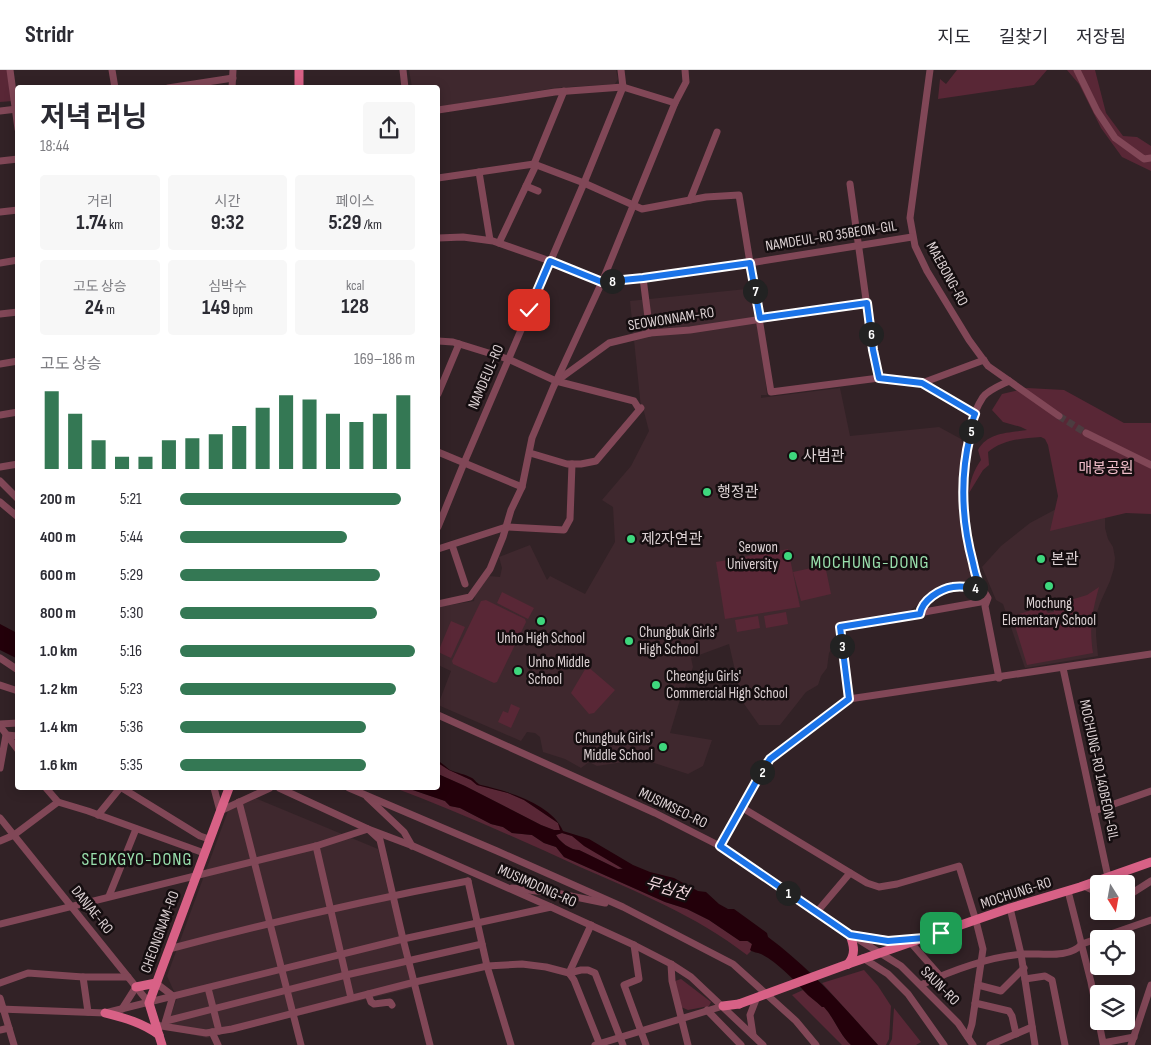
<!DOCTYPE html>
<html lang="ko">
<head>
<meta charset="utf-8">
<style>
  :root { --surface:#fff; --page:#f7f7f7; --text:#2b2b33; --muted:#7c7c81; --line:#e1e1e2; --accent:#347854 }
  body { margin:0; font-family:"Sofia Sans Condensed","Noto Sans KR",sans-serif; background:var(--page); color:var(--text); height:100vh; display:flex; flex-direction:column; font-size:19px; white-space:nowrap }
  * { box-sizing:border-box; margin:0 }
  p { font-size:16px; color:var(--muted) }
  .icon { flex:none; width:28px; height:28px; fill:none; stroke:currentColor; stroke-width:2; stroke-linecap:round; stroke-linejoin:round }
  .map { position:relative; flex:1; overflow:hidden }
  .panel { position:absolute; left:15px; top:15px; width:425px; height:705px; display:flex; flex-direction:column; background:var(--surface); border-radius:5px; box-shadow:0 2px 12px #0003 }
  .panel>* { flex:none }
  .needle { width:32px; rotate:169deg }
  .tools { position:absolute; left:1090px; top:805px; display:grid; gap:10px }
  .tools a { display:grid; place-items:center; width:45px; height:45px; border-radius:5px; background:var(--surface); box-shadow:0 2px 12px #0003; font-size:25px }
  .pin { position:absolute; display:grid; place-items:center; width:42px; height:42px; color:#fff; margin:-21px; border-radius:10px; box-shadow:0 2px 8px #0006 }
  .km { position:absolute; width:25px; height:25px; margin:-12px; border-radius:50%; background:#222; color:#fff; font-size:14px; line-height:25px; text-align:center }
  .round { display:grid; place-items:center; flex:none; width:52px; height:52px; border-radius:5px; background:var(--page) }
  .overview { display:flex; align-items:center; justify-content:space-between; height:85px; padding:0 25px }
  h1 { font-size:28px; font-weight:700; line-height:38px }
  .figures { display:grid; grid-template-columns:repeat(3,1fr); gap:8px; height:85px; padding:5px 25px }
  .figures div { display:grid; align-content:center; border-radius:5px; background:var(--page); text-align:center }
  .figures b { font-size:21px; font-weight:700 }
  .figures small { font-size:14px; font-weight:400 }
  .figures p { font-size:14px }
  .chart { height:140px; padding:10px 25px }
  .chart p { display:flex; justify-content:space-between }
  .chart svg { width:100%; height:90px; margin-top:5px; stroke:var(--accent); stroke-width:6 }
  ul { padding:0 25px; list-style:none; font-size:16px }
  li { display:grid; grid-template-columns:80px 60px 1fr; align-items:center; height:38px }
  li i { height:12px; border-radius:6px; background:var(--accent) }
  header { display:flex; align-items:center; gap:30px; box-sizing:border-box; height:70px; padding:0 25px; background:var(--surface); border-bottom:1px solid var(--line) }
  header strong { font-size:24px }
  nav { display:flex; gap:28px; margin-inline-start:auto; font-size:18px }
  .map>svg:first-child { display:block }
</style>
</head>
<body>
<header>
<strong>Stridr</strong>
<nav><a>지도</a><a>길찾기</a><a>저장됨</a></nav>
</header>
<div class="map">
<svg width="1151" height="975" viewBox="0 0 1151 975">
  <rect width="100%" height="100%" fill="#322226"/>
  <g fill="#3f282e">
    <polygon points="409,0 616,0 618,9 615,14 555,18 438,37 438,18 412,17"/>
    <polygon points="756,218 767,325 761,325 761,328 840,318 850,366 939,357 961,369 964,377 961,413 976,514 930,526 905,544 835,555 836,571 829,583 827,598 821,606 818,615 806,622 780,655 759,655 742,631 729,574 691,588 693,597 679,633 670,663 712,670 703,696 688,704 639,688 630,691 597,696 589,692 581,698 565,689 543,682 540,667 535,663 527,662 521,671 438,635 451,601 438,595 438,550 440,544 438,537 474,531 475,525 489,506 500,507 502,498 499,487 530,475 547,510 550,506 585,524 615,472 613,437 602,430 631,396 649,361 643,338 641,338 630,231"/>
    <polygon points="1058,438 1105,446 1105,458 1108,469 1113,477 1115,488 1114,498 1110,511 1100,533 1096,545 1096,565 1098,586 1025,598 1003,534 996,530 982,497 1001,476 1030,453"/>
    <polygon points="255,728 378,779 412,918 207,968 171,960 168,952 177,928 167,906 228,741"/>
  </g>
  <g fill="#592736">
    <polygon points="0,0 10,0 13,31 0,32"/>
    <polygon points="957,0 1047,0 1034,15 938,29 940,9 946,14"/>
    <polygon points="1067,0 1095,0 1106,43 1123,66 1137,67 1151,76 1151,101 1122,87 1101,58 1079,14"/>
    <path d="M1027 318 1064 320 1124 353H1151V444L1126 443 1050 461 1058 426 1048 375 1045 369 1041 367C1022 368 1002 370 988 382L989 395 983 400 969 423C970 410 974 400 981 390L978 380C988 362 1008 363 1027 360L1021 357 1003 352 992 340 1002 324Z"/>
    <polygon points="788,479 800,537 725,549 716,492"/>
    <polygon points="825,495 831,524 801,531 793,502"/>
    <path d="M1099 517C1092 543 1089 556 1093 583L1027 595 1012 546 1043 537 1048 543 1054 542V535L1087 525Z"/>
    <polygon points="502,522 534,538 528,549 497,533"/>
    <polygon points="486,530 525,549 526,552 497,612 494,613 453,594 452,591 481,531"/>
    <polygon points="786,542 788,554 766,558 764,546"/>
    <polygon points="758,546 760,558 737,562 735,550"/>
    <polygon points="451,551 465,557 451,588 438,582"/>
    <polygon points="587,596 615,620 594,643 589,644 571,623"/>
    <polygon points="511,634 520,638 511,658 498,652 503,641 508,643"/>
    <polygon points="438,693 449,700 471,710 477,715 508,723 524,730 558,753 561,760 554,760 541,755 465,716 438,704"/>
    <path d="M395 718H407L445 731 450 736 460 738 491 754 503 757 512 763 532 765 544 773 556 777 564 787 665 832 687 839 709 850 740 871H747L752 874 751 881 747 885C695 845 639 823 580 797 519 769 458 742 395 718Z"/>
    <path d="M562 763 572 766 623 798 618 799 579 780C570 780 560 772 556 765Z"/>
    <polygon points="864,900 878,916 891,936 889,969 886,975 878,975 822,913"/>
    <polygon points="681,909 711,932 709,936 688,940 681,937 675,911"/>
    <path d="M803 920 822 937H824C835 949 839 964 851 975H842L792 925Z"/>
    <polygon points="894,938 921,972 916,975 889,975 892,969"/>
  </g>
  <g fill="#23000a" fill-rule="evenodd">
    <polygon points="0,554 17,563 17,591 16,588 0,580"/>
    <path d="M438 691C442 693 446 697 450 700 457 703 465 704 472 708 475 710 477 714 481 715 507 721 552 734 563 761L589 769 633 795 650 802 674 808 698 821 706 822 719 834 728 839H734L767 863 768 867C811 899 843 936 878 975H851C839 964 835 949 824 937H822C816 931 809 927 804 921 791 907 778 893 761 884 757 882 754 883 750 880L752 874 748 871H740L709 850 687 839 665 832 564 787 556 777 544 773 532 765 512 763 503 757 491 754 460 738 450 736 445 731 407 718H438V704L465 716 541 755 554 760H560L558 753 524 730 508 723 477 715 471 710 449 700 438 693ZM562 763 572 766 584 776 623 799H618L579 780C570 780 560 772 556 765Z"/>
  </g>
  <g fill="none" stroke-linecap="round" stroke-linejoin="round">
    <polyline stroke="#4c3c40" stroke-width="7" stroke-dasharray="7 3.5" stroke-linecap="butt" points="1059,346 1086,363"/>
    <g stroke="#814757" stroke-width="7">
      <polyline points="10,0 18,59"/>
      <polyline points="112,0 115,18"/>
      <polyline points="403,0 405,18"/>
      <polyline points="930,0 910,148 915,176 927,201 969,270 988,296 1059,346"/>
      <polyline points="1077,0 1097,41 1115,68 1144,89 1151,88"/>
      <polyline points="168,18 233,8"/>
      <polyline points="232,18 233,0"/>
      <polyline points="438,40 555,22 623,17 675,33"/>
      <polyline points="0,41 17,39"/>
      <polyline points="0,91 18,89"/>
      <polyline points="534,94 564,21"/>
      <polyline points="479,102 490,170"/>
      <polyline points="438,108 534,94 584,113 642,139 706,127 739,125 771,322 879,308 922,313 975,344"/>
      <polyline points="850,114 873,280 879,308"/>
      <polyline points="526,116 538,121"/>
      <polyline points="690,130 717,62"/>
      <polyline points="0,142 18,140"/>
      <polyline points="438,168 463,167 493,171 550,191 602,212 643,208 750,193 912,167"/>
      <polyline points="499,173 536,95"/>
      <polyline points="0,193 18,190"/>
      <polyline points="643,208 650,263"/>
      <polyline points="0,244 18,242"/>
      <polyline points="438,271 453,272 508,289 556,311 634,331 639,339 641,338 596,391 581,394 567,394 530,383"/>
      <polyline points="0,294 18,291"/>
      <polyline points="558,310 609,273 650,263 690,260 867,233"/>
      <polyline points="922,313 984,290"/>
      <polyline points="438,324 459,274"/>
      <polyline points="0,345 18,342"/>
      <polyline points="1086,363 1151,395"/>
      <polyline points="438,382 522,417"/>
      <polyline points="0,397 18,394"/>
      <polyline points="0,411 18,429"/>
      <polyline points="0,432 18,447"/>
      <polyline points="438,457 464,393 584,113 623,17 621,0"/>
      <polyline points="452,475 465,514"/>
      <polyline points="438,479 506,457 564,460 570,449 572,394"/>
      <polyline points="438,534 470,527 490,499 503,467 511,440 522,417 532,368 553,318 602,212 675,33 686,12 685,0"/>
      <path d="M920 543C922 530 940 518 953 517 962 515 973 518 982 518"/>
      <polyline points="0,588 18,600"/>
      <polyline points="1063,598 1108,807"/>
      <path d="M999 608 985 536 988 528C985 522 980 517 978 512 975 506 974 499 973 493 962 449 957 366 983 327 988 320 1001 315 1009 311"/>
      <polyline points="0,615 18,621"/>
      <polyline points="849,629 840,557 986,531"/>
      <polyline points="438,645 655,743 720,776 816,843 901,896 958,953 973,975"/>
      <polyline points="0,654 18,653"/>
      <polyline points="0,656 18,680"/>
      <polyline points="0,698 6,665 18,666"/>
      <polyline points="46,718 58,732 88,741 204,783"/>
      <polyline points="122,718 200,766 209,769"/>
      <polyline points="214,718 220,741 270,718"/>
      <polyline points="279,718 368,759 413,776 551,837 634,875 671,894 691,907 763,975"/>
      <polyline points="349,718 497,781 623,837 733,894 796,951 816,975"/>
      <polyline points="367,727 404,762 412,776"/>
      <polyline points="239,732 301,975"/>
      <polyline points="741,737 867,813 879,817 897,814 959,796 976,851 983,879 972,954 968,967"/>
      <polyline points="1094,741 1151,721"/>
      <polyline points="98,745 120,718"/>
      <polyline points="0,748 149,933"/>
      <polyline points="0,771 14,765 58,732"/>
      <polyline points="316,776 351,928"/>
      <polyline points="720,776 762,701 770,689 849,629 1151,584"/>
      <polyline points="468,811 487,896 511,975"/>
      <polyline points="1084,816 1099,823"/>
      <polyline points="512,818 561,824 605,833"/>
      <polyline points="1068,821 1091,912 1103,973 1134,967"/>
      <polyline points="109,826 136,759"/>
      <polyline points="1126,827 1151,811"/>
      <polyline points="1010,838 1021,884 1035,975"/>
      <polyline points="816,843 850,803"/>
      <polyline points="0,854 316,776 368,759 380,770 403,869 430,975"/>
      <polyline points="911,873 941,907"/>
      <polyline points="634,875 639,909 624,915 646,975"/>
      <path d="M169 879C268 853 367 830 468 811"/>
      <polyline points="863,888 888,904 908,924 944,975"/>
      <polyline points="671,894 672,911 688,975"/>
      <polyline points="569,903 574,910 600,975"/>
      <polyline points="569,903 591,855"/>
      <polyline points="83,907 88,942"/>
      <polyline points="1025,909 1045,906 1052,910 1065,975"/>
      <polyline points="0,913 28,903 83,907 128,907"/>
      <polyline points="156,913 173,926 165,953"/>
      <path d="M921 915C950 901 991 886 1024 884 1042 883 1069 889 1082 874L1151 850"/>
      <polyline points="978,915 1001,921 1024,898"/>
      <polyline points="208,918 219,961"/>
      <polyline points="368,924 371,932 374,934 390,932 392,935"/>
      <polyline points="0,928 14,975"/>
      <polyline points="975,933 1009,941 1012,946 1016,964"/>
      <polyline points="0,939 105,943 403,869 551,837"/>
      <polyline points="122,939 136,917"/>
      <polyline points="707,940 741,975"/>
      <polyline points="166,951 346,905 482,874"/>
      <polyline points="155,955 206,963 232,959 415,912 487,896 522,894 546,897 569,903 581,900 588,900 595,903 623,975"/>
      <polyline points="0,960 9,958"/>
      <polyline points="212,962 218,975"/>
      <polyline points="753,965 750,945 757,927"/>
      <polyline points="595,975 723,936"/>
      <polyline points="990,975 1032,957"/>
      <polyline points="1131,975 1151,915"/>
    </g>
    <g stroke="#d86186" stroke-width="9">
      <polyline points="299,18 299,0"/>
      <polyline points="848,894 1010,838 1080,817 1151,792"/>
      <path d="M848 894C856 884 854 876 850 865L888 871 909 870"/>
      <polyline points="136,917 156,913"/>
      <polyline points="723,936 739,934"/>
      <path d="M105 943C125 948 143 953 159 965"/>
      <polyline points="162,975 149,933 229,718"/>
    </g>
    <polyline stroke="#d86186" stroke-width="9" points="739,934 848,894"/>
  </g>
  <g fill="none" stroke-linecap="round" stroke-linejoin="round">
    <defs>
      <path id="route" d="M529 240 550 191 602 212 643 208 750 193 760 248 867 233 873 280 879 308 922 313 975 344C972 350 971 359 970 366 960 407 962 452 973 493 975 502 976 510 982 518 973 518 962 515 953 517 940 519 922 530 920 544L840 557 849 629 770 689 762 701 720 776 850 865 888 871 924 868 941 863"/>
    </defs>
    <use href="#route" stroke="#fff" stroke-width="10"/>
    <use href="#route" stroke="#1a73e8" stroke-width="6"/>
  </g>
  <g fill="#3ed77d" stroke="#150e10" stroke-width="2">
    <circle cx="793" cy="386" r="5"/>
    <circle cx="707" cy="422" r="5"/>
    <circle cx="631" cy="469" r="5"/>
    <circle cx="788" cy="486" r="5"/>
    <circle cx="1041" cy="489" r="5"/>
    <circle cx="1049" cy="516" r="5"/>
    <circle cx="541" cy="551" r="5"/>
    <circle cx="629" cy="571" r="5"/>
    <circle cx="518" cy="601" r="5"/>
    <circle cx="656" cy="615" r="5"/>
    <circle cx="663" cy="677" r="5"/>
  </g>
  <g text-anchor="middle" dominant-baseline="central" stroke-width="5" stroke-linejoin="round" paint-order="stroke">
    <g font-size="15" fill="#dcd1d3" stroke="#150e10">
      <text transform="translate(831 166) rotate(-9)">NAMDEUL-RO 35BEON-GIL</text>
      <text transform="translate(947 204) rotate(61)">MAEBONG-RO</text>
      <text transform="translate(671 249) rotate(-9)">SEOWONNAM-RO</text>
      <text transform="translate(486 307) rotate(-67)">NAMDEUL-RO</text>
      <text transform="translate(1099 700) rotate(78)">MOCHUNG-RO 140BEON-GIL</text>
      <text transform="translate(673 738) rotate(26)">MUSIMSEO-RO</text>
      <text transform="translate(537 816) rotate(24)">MUSIMDONG-RO</text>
      <text transform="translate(1016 823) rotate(-18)">MOCHUNG-RO</text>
      <text transform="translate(92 840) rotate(51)">DANJAE-RO</text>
      <text transform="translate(160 862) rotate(-70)">CHEONGNAM-RO</text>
      <text transform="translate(940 916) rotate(45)">SAUN-RO</text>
    </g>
    <g font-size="15" fill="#dcd1d3" stroke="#150e10" text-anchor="start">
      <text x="803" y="386">사범관</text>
      <text x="717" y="422">행정관</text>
      <text x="641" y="469">제2자연관</text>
      <text x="778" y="477" text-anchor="end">Seowon<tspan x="778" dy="17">University</tspan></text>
      <text x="1051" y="489">본관</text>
      <text x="1049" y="533" text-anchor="middle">Mochung<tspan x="1049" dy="17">Elementary School</tspan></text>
      <text x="639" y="562">Chungbuk Girls'<tspan x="639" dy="17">High School</tspan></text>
      <text x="541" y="568" text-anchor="middle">Unho High School</text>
      <text x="528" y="592">Unho Middle<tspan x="528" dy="17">School</tspan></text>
      <text x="666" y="606">Cheongju Girls'<tspan x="666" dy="17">Commercial High School</tspan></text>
      <text x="653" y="668" text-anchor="end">Chungbuk Girls'<tspan x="653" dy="17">Middle School</tspan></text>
    </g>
    <g font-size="15" fill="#f2bfcb" stroke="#150e10">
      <text x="1106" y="398">매봉공원</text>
    </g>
    <g font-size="16" font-style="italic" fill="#f2d8de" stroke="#150e10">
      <text transform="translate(667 819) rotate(17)">무심천</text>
    </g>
    <g font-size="18" letter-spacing="1" fill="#99e0ad" stroke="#150e10">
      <text x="870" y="492">MOCHUNG-DONG</text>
      <text x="137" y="789">SEOKGYO-DONG</text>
    </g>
  </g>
</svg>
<div class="tools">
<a><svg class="needle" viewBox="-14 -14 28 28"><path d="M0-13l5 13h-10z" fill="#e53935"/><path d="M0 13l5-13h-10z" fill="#7c7c81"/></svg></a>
<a><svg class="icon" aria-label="locate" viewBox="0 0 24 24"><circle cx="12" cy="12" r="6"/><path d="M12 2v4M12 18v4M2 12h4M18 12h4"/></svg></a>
<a><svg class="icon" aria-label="layers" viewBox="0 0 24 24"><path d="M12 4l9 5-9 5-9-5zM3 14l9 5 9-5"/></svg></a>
</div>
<div class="pin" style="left:941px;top:863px;background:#1e9e55"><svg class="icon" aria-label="arrive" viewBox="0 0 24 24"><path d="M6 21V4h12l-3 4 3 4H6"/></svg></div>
<div class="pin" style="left:529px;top:240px;background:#d93025"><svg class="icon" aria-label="check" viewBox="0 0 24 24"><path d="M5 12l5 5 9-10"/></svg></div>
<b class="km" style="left:788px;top:823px">1</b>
<b class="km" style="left:762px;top:702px">2</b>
<b class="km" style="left:842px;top:576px">3</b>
<b class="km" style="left:975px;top:518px">4</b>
<b class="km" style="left:971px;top:361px">5</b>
<b class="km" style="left:871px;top:264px">6</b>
<b class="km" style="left:755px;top:221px">7</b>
<b class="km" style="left:612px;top:211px">8</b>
<section class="panel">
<div class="overview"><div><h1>저녁 러닝</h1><p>18:44</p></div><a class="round"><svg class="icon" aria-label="share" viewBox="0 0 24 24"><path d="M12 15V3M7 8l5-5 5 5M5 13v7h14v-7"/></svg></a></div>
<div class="figures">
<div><p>거리</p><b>1.74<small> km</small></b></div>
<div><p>시간</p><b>9:32</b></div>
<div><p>페이스</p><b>5:29<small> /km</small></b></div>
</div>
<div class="figures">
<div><p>고도 상승</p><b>24<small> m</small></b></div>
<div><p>심박수</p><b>149<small> bpm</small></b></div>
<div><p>kcal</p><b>128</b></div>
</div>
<div class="chart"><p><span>고도 상승</span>169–186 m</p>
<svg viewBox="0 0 160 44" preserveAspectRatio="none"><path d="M5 44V6M15 44V17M25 44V30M35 44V38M45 44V38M55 44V30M65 44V29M75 44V27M85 44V23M95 44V14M105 44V8M115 44V10M125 44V17M135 44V21M145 44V17M155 44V8"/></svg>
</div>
<ul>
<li><b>200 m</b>5:21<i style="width:94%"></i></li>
<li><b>400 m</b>5:44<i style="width:71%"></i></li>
<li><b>600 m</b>5:29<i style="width:85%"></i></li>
<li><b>800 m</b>5:30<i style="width:84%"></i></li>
<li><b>1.0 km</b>5:16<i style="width:100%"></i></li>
<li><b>1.2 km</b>5:23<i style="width:92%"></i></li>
<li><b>1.4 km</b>5:36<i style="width:79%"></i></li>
<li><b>1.6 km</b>5:35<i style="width:79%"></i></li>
</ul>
</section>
</div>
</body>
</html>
